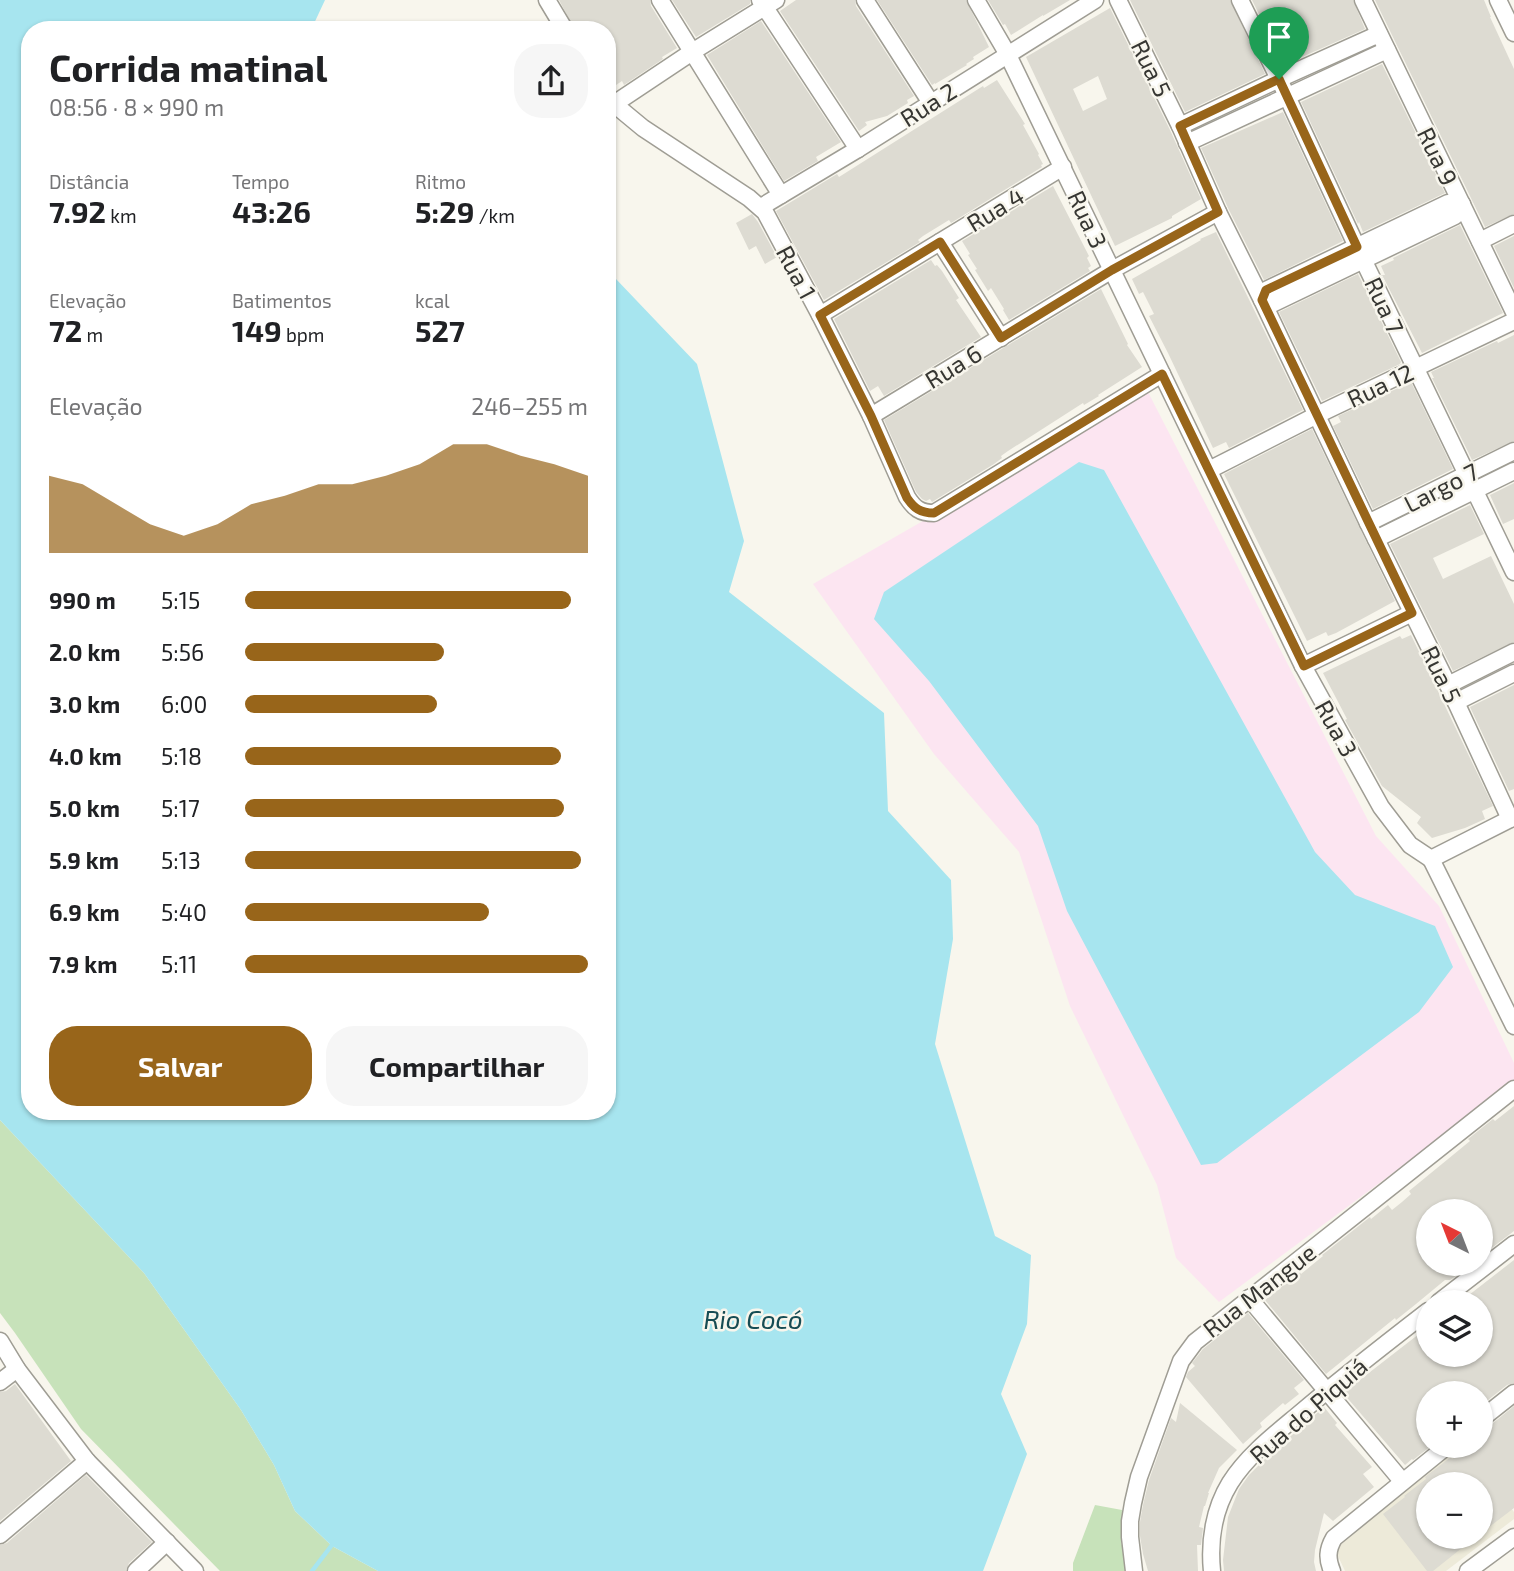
<!DOCTYPE html>
<html lang="pt">
<head>
<meta charset="utf-8">
<style>
  :root { --surface:#fff; --page:#f6f6f6; --text:#202124; --muted:#757577; --accent:#98651a }
  body { margin:0; font-family:"Exo 2",sans-serif; background:var(--page); color:var(--text); height:100vh; display:flex; flex-direction:column; font-size:26px; white-space:nowrap }
  * { box-sizing:border-box; margin:0 }
  p { font-size:23px; color:var(--muted) }
  .icon { flex:none; width:38px; height:38px; fill:none; stroke:currentColor; stroke-width:2; stroke-linecap:round; stroke-linejoin:round }
  .map { position:relative; flex:1; overflow:hidden }
  .details { position:absolute; left:21px; top:21px; width:595px; height:1099px; display:flex; flex-direction:column; background:var(--surface); border-radius:28px; box-shadow:0 2px 5px #0004 }
  .details>* { flex:none }
  .needle { width:46px; rotate:318deg }
  .tools { position:absolute; left:1416px; top:1199px; display:grid; gap:14px }
  .tools a { display:grid; place-items:center; width:77px; height:77px; border-radius:50%; background:var(--surface); box-shadow:0 2px 5px #0004; font-size:35px }
  .pin { position:absolute; display:grid; place-items:center; width:60px; height:60px; color:#fff; margin:-72px -30px; border-radius:50% 50% 50% 0; rotate:-45deg; box-shadow:0 0 7px #0007 }
  .pin .icon { rotate:45deg }
  .round { display:grid; place-items:center; flex:none; width:74px; height:74px; border-radius:28px; background:var(--page) }
  .headline { display:flex; align-items:center; justify-content:space-between; height:119px; padding:0 28px }
  h1 { font-size:38px; font-weight:700; line-height:52px }
  .metrics { display:grid; grid-template-columns:repeat(3,1fr); gap:10px; height:119px; padding:7px 28px }
  .metrics div { display:grid; align-content:center }
  .metrics b { font-size:30px; font-weight:700 }
  .metrics small { font-size:19px; font-weight:400 }
  .metrics p { font-size:19px }
  .chart { height:196px; padding:14px 28px }
  .chart p { display:flex; justify-content:space-between }
  .chart svg { width:100%; height:126px; margin-top:7px; fill:var(--accent); opacity:.7 }
  .cta { display:flex; gap:14px; margin-top:auto; padding:14px 28px }
  .cta a { flex:1; height:80px; border-radius:28px; background:var(--accent); color:#fff; font-size:28px; font-weight:700; line-height:80px; text-align:center }
  .cta a+a { background:var(--page); color:var(--text) }
  ul { padding:0 28px; list-style:none; font-size:23px }
  li { display:grid; grid-template-columns:112px 84px 1fr; align-items:center; height:52px }
  li i { height:18px; border-radius:9px; background:var(--accent) }
  .map>svg:first-child { display:block }
</style>
</head>
<body>
<div class="map">
<svg width="1514" height="1571" viewBox="0 0 1514 1571">
  <rect width="100%" height="100%" fill="#f8f6ed"/>
  <path fill="#edead9" fill-rule="evenodd" d="M1460 1446 1514 1512V1519L1446 1571H1345L1337 1554V1548L1380 1510ZM1428 1484H1480V1536H1428Z"/>
  <polygon fill="#fce5f1" points="1148,392 1376,836 1439,906 1514,1063 1514,1083 1219,1302 1176,1258 1157,1185 1070,1006 1019,852 934,754 813,584"/>
  <g fill="#c7e2ba">
    <polygon points="0,1120 144,1273 241,1410 274,1465 295,1511 332,1546 378,1571 220,1571 81,1429 15,1333 0,1313"/>
    <polygon points="1095,1505 1122,1510 1121,1542 1129,1571 1073,1571 1073,1563"/>
  </g>
  <g fill="#a7e5ef">
    <polygon points="0,0 325,0 311,30 30,30 30,1111 607,1111 607,277 616,279 697,364 744,541 729,592 884,713 888,811 951,880 953,939 935,1044 995,1236 1031,1255 1027,1324 1001,1394 1027,1454 983,1571 378,1571 332,1546 295,1511 274,1465 241,1410 144,1273 0,1120"/>
    <polygon points="1079,462 1104,470 1315,852 1355,895 1435,926 1453,967 1419,1012 1217,1163 1201,1165 1067,911 1038,826 929,681 874,619 884,592"/>
  </g>
  <g fill="none" stroke-linecap="round" stroke-linejoin="round">
    <polyline stroke="#a7e5ef" stroke-width="4.5" points="312,1571 335,1541"/>
  </g>
  <g fill="#dddbd2" fill-rule="evenodd">
    <polygon points="559,0 650,0 651,6 677,48 662,57 663,59 624,85 622,81 613,87 607,77 607,30 575,30"/>
    <polygon points="672,0 750,0 750,4 696,37"/>
    <polygon points="796,0 855,0 856,6 914,96 907,100 908,103 887,116 865,122 867,125 859,131 780,11"/>
    <polygon points="877,0 966,0 989,47 973,57 974,59 966,64 967,65 935,84 935,83 932,85"/>
    <polygon points="988,0 1070,0 1043,16 1043,15 1011,35 1005,24 1003,25"/>
    <polygon points="1130,0 1230,0 1265,74 1185,112"/>
    <polygon points="1252,0 1353,0 1365,29 1284,65"/>
    <polygon points="1375,0 1484,0 1491,17 1490,17 1514,69 1514,214 1485,227"/>
    <path d="M1110 8 1170 130 1201 199 1172 216V218L1115 246 1026 57ZM1098 76 1107 99 1083 111 1073 89Z"/>
    <polygon points="761,21 841,142 816,157 818,161 784,181 707,55"/>
    <polygon points="1382,64 1445,193 1363,232 1359,222 1358,224 1301,102"/>
    <polygon points="997,80 1025,124 1023,125 1039,154 1038,155 1043,164 1041,165 1042,167 951,223 949,220 923,236 918,240 920,242 824,300 776,211 837,174 839,177 983,86 984,88"/>
    <polygon points="1283,112 1343,241 1264,280 1228,208 1201,148"/>
    <polygon points="1053,186 1089,256 1087,258 1091,266 1088,268 1090,271 1009,320 1003,310 1004,309 991,288 988,291 975,270 977,269 968,255 970,254 962,241"/>
    <polygon points="752,214 758,222 777,257 765,264 756,246 749,250 736,223"/>
    <polygon points="1460,225 1503,313 1422,353 1382,275 1385,275 1381,266 1394,260 1393,258"/>
    <polygon points="1216,232 1303,410 1229,448 1226,442 1213,448 1168,353 1149,316 1154,314 1143,292 1139,294 1132,279 1201,240 1200,239"/>
    <polygon points="1514,236 1514,288 1494,246"/>
    <polygon points="931,260 935,266 937,265 942,271 959,298 956,300 981,337 884,396 878,386 870,391 834,319"/>
    <polygon points="1358,274 1401,362 1400,364 1322,401 1279,312"/>
    <polygon points="1101,289 1128,344 1127,345 1142,367 1098,395 1099,396 1084,405 1083,403 1008,451 1001,456 1002,458 994,464 932,502 930,499 926,501 922,499 916,492 884,420"/>
    <polygon points="1514,335 1514,441 1472,460 1432,378 1434,378 1431,372 1497,341 1498,343"/>
    <polygon points="1411,382 1453,469 1373,509 1333,426 1341,422 1338,416"/>
    <polygon points="1312,429 1395,601 1336,633 1328,636 1326,632 1307,641 1224,474"/>
    <polygon points="1514,483 1514,519 1503,524 1490,495"/>
    <polygon points="1470,505 1484,534 1433,558 1443,579 1491,556 1514,604 1514,642 1453,671 1390,544"/>
    <polygon points="1411,635 1493,806 1482,811 1485,819 1465,828 1432,838 1417,823 1421,817 1382,786 1345,720 1347,719 1323,673 1400,636 1402,639"/>
    <polygon points="1514,685 1514,789 1509,791 1470,707"/>
    <polygon points="1514,1106 1514,1231 1480,1257 1480,1211 1428,1211 1428,1264 1467,1264 1456,1272 1458,1274 1456,1276 1450,1280 1445,1280 1416,1304 1396,1320 1395,1318 1326,1374 1265,1300 1300,1272 1301,1274 1323,1256 1322,1255 1370,1217 1371,1219 1388,1205 1392,1210 1402,1202 1411,1194 1409,1191 1470,1141 1468,1139 1493,1119 1495,1121"/>
    <polygon points="1514,1260 1514,1383 1507,1385 1483,1404 1480,1400 1480,1393 1428,1393 1428,1446 1431,1446 1413,1460 1412,1459 1405,1465 1343,1393 1428,1327 1428,1354 1480,1354 1480,1302 1460,1302"/>
    <polygon points="1248,1313 1304,1380 1294,1388 1299,1394 1285,1405 1283,1403 1260,1423 1262,1427 1243,1444 1186,1377 1188,1372 1195,1366 1192,1363 1203,1349"/>
    <polygon points="15,1384 71,1461 0,1521 0,1392 6,1391"/>
    <polygon points="1180,1403 1237,1450 1219,1468 1208,1493 1209,1493 1205,1506 1204,1506 1199,1527 1203,1528 1201,1545 1197,1545 1198,1571 1148,1571 1143,1554 1140,1536 1140,1522 1143,1505 1149,1480 1171,1418 1176,1422"/>
    <polygon points="1514,1406 1514,1508 1480,1534 1480,1484 1430,1484 1428,1481 1428,1536 1477,1536 1433,1571 1427,1571 1383,1514 1405,1497 1404,1496 1426,1479 1425,1477 1451,1457 1452,1459 1469,1446 1480,1446 1480,1430 1487,1428"/>
    <polygon points="1324,1407 1337,1423 1335,1425 1372,1467 1363,1474 1374,1487 1333,1521 1324,1513 1315,1550 1314,1562 1316,1571 1224,1571 1223,1560 1228,1517 1239,1489 1249,1475 1269,1455"/>
    <polygon points="86,1475 152,1542 129,1563 126,1571 0,1571 0,1545 7,1543"/>
  </g>
  <g fill="none" stroke-linecap="round" stroke-linejoin="round">
    <defs>
      <g id="minor">
        <polyline points="547,0 565,30"/>
        <polyline points="660,0 781,195"/>
        <polyline points="760,0 858,149"/>
        <polyline points="865,0 931,103"/>
        <polyline points="976,0 1007,53 1303,666 1381,807 1410,845 1431,859"/>
        <polyline points="1118,0 1180,126 1218,212 1262,300 1368,523 1448,685 1510,819"/>
        <polyline points="1240,0 1279,79 1357,247 1514,572"/>
        <polyline points="1363,0 1514,312"/>
        <polyline points="1498,0 1514,33"/>
        <path d="M607 96 614 104 643 128 749 198 765 212 820 315 871 416 907 497C914 508 920 513 934 513L1162 374"/>
        <polyline points="614,104 692,52 776,0"/>
        <polyline points="1180,126 1279,79 1379,34"/>
        <polyline points="1187,143 1387,50"/>
        <polygon points="1448,203 1462,204 1455,216 1272,304 1262,300 1266,290"/>
        <polyline points="761,207 858,149 1095,0"/>
        <polyline points="1480,241 1514,224"/>
        <polyline points="940,242 1001,338"/>
        <polyline points="820,315 1063,167"/>
        <polyline points="871,416 1112,270 1218,212"/>
        <polyline points="1209,470 1317,415 1514,321"/>
        <polyline points="1368,523 1514,451"/>
        <polyline points="1376,539 1514,471"/>
        <polyline points="1303,666 1412,613"/>
        <polyline points="1448,685 1514,652"/>
        <polyline points="1456,702 1514,673"/>
        <polyline points="1431,859 1514,1026"/>
        <polyline points="1431,859 1514,817"/>
        <polyline points="1249,1298 1402,1481"/>
        <polyline points="1439,1302 1514,1244"/>
        <polyline points="0,1341 17,1369 87,1461 195,1571"/>
        <polyline points="0,1382 17,1369"/>
        <polyline points="1480,1420 1514,1393"/>
        <polyline points="0,1535 87,1461"/>
        <polyline points="136,1571 167,1542"/>
        <polyline points="1134,1571 1130,1537 1130,1521 1133,1503 1139,1477 1181,1361 1195,1342 1514,1089"/>
        <path d="M1212 1571C1209 1541 1214 1509 1230 1483 1247 1456 1274 1435 1298 1415 1340 1379 1384 1345 1428 1311"/>
        <path d="M1332 1571C1327 1559 1327 1550 1334 1538L1447 1446"/>
        <polyline points="1468,1571 1514,1537"/>
      </g>
    </defs>
    <use href="#minor" stroke="#9f9d94" stroke-width="19"/>
    <use href="#minor" stroke="#fff" stroke-width="16"/>
  </g>
  <g fill="none" stroke-linecap="round" stroke-linejoin="round">
    <defs>
      <path id="route" d="M1279 79 1357 247 1266 290 1262 300 1412 613 1304 666 1162 374 934 513C920 513 914 508 907 498L871 416 820 315 940 242 1001 338 1112 270 1218 212 1180 126Z"/>
    </defs>
    <use href="#route" stroke="#fff" stroke-width="14"/>
    <use href="#route" stroke="#98651a" stroke-width="9"/>
  </g>
  <g text-anchor="middle" dominant-baseline="central" stroke-width="5" stroke-linejoin="round" paint-order="stroke">
    <g font-size="24" fill="#363632" stroke="#f8f6ed">
      <text transform="translate(1152 68) rotate(64)">Rua 5</text>
      <text transform="translate(928 104) rotate(-32)">Rua 2</text>
      <text transform="translate(1438 156) rotate(64)">Rua 9</text>
      <text transform="translate(995 209) rotate(-31)">Rua 4</text>
      <text transform="translate(1088 219) rotate(65)">Rua 3</text>
      <text transform="translate(797 272) rotate(62)">Rua 1</text>
      <text transform="translate(1385 305) rotate(65)">Rua 7</text>
      <text transform="translate(953 366) rotate(-31)">Rua 6</text>
      <text transform="translate(1380 385) rotate(-25)">Rua 12</text>
      <text transform="translate(1441 487) rotate(-27)">Largo 7</text>
      <text transform="translate(1442 674) rotate(64)">Rua 5</text>
      <text transform="translate(1337 728) rotate(61)">Rua 3</text>
      <text transform="translate(1259 1290) rotate(-38)">Rua Mangue</text>
      <text transform="translate(1308 1410) rotate(-41)">Rua do Piquiá</text>
    </g>
    <g font-size="26" font-style="italic" fill="#164c54" stroke="#f8f6ed">
      <text x="753" y="1318">Rio Cocó</text>
    </g>
  </g>
</svg>
<div class="tools">
<a><svg class="needle" viewBox="-14 -14 28 28"><path d="M0-13l5 13h-10z" fill="#e53935"/><path d="M0 13l5-13h-10z" fill="#757577"/></svg></a>
<a><svg class="icon" aria-label="layers" viewBox="0 0 24 24"><path d="M12 4l9 5-9 5-9-5zM3 14l9 5 9-5"/></svg></a>
<a>+</a>
<a>−</a>
</div>
<div class="pin" style="left:1279px;top:79px;background:#1e9e55"><svg class="icon" aria-label="arrive" viewBox="0 0 24 24"><path d="M6 21V4h12l-3 4 3 4H6"/></svg></div>
<section class="details">
<div class="headline"><div><h1>Corrida matinal</h1><p>08:56 · 8 × 990 m</p></div><a class="round"><svg class="icon" aria-label="share" viewBox="0 0 24 24"><path d="M12 15V3M7 8l5-5 5 5M5 13v7h14v-7"/></svg></a></div>
<div class="metrics">
<div><p>Distância</p><b>7.92<small> km</small></b></div>
<div><p>Tempo</p><b>43:26</b></div>
<div><p>Ritmo</p><b>5:29<small> /km</small></b></div>
</div>
<div class="metrics">
<div><p>Elevação</p><b>72<small> m</small></b></div>
<div><p>Batimentos</p><b>149<small> bpm</small></b></div>
<div><p>kcal</p><b>527</b></div>
</div>
<div class="chart"><p><span>Elevação</span>246–255 m</p>
<svg viewBox="0 0 160 44" preserveAspectRatio="none"><path d="M0 44V17L10 20L20 27L30 34L40 38L50 34L60 27L70 24L80 20L90 20L100 17L110 13L120 6L130 6L140 10L150 13L160 17V44z"/></svg>
</div>
<ul>
<li><b>990 m</b>5:15<i style="width:95%"></i></li>
<li><b>2.0 km</b>5:56<i style="width:58%"></i></li>
<li><b>3.0 km</b>6:00<i style="width:56%"></i></li>
<li><b>4.0 km</b>5:18<i style="width:92%"></i></li>
<li><b>5.0 km</b>5:17<i style="width:93%"></i></li>
<li><b>5.9 km</b>5:13<i style="width:98%"></i></li>
<li><b>6.9 km</b>5:40<i style="width:71%"></i></li>
<li><b>7.9 km</b>5:11<i style="width:100%"></i></li>
</ul>
<div class="cta"><a>Salvar</a><a>Compartilhar</a></div>
</section>
</div>
</body>
</html>
